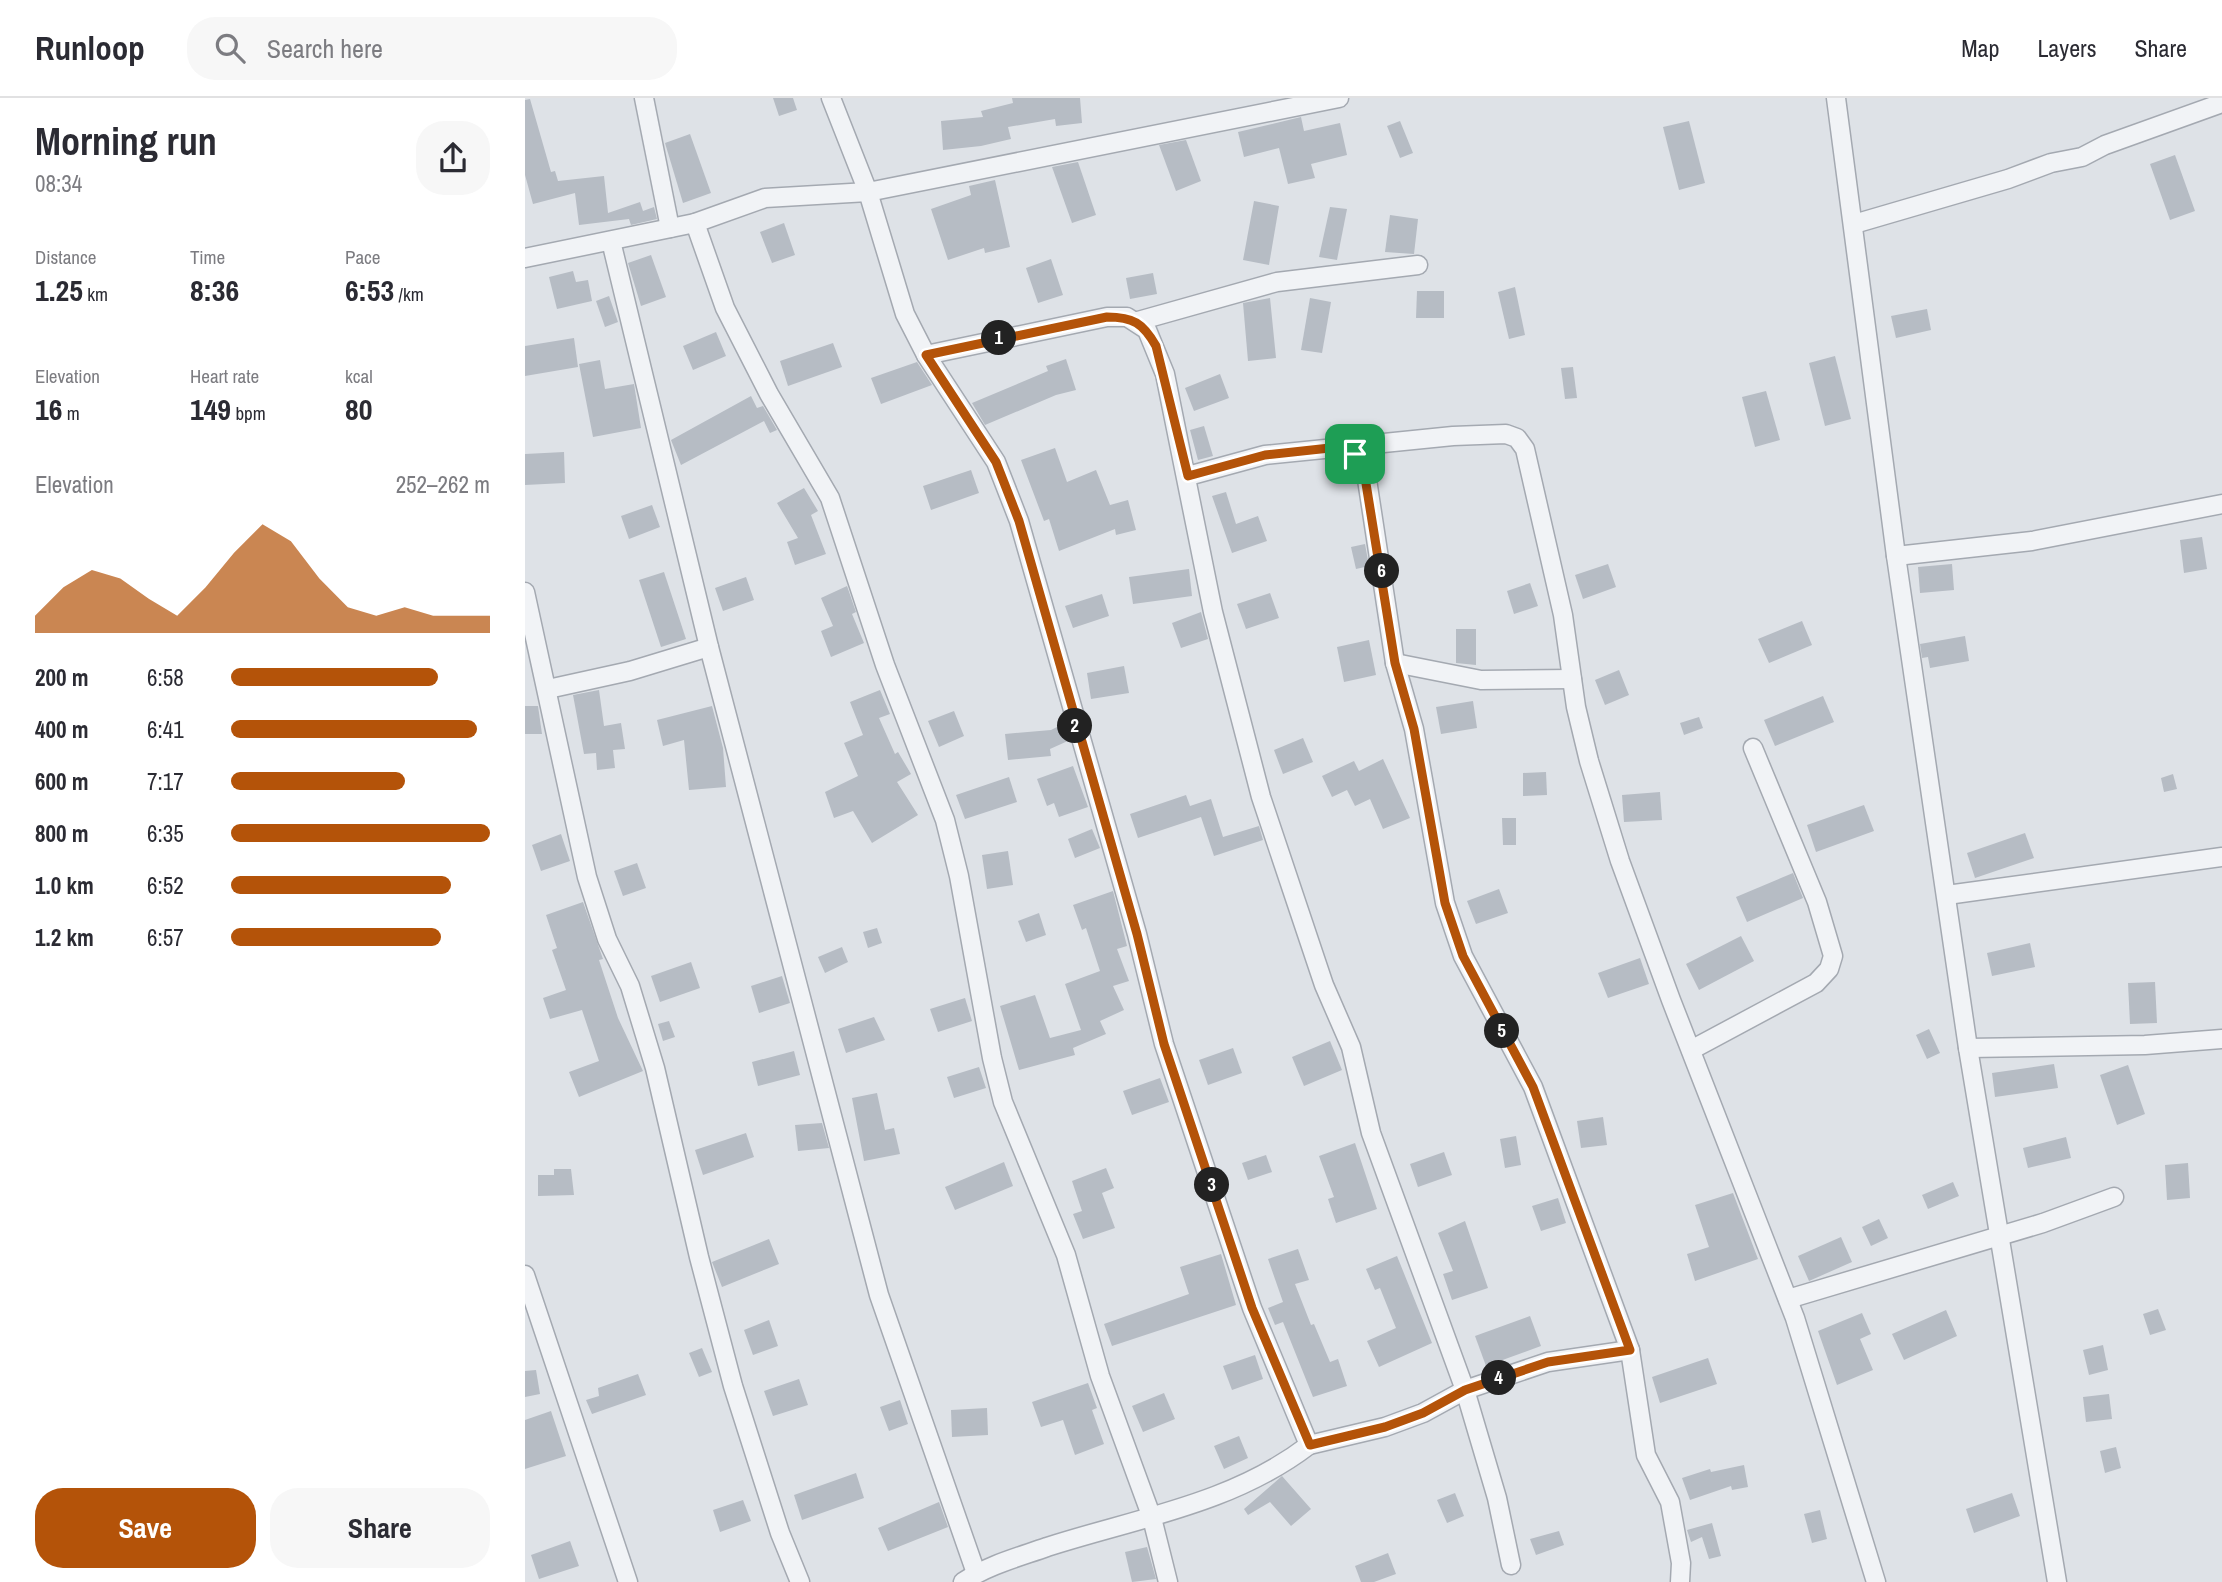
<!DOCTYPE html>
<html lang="en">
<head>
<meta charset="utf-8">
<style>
  :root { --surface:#fff; --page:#f7f7f7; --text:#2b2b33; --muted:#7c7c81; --line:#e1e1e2; --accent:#b45309 }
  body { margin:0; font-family:"Archivo Narrow",sans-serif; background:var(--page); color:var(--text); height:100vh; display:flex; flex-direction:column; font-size:26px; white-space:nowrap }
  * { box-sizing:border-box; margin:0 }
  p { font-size:23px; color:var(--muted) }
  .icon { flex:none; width:38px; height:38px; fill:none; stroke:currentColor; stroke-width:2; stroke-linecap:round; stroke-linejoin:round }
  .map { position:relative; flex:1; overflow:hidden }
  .panel { display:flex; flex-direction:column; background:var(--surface); width:525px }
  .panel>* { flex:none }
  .pin { position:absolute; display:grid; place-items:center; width:60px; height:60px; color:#fff; margin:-30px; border-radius:14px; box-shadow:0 4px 10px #0006 }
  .km { position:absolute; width:35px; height:35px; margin:-18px; border-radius:50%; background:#222; color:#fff; font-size:19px; line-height:35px; text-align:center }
  .round { display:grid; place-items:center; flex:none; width:74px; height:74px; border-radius:28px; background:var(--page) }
  .head { display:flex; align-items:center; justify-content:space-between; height:119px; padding:0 35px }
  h1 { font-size:38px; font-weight:800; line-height:52px }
  .stats { display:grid; grid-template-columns:repeat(3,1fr); gap:10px; height:119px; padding:7px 35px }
  .stats div { display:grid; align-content:center }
  .stats b { font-size:30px; font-weight:800 }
  .stats small { font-size:19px; font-weight:400 }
  .stats p { font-size:19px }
  .chart { height:196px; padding:14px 35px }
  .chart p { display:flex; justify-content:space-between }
  .chart svg { width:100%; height:126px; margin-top:7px; fill:var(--accent); opacity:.7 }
  .primary-button { display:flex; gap:14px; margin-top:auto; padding:14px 35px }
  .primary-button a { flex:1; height:80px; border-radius:28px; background:var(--accent); color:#fff; font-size:28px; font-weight:800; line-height:80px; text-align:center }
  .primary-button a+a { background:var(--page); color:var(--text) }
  ul { padding:0 35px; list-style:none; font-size:23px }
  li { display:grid; grid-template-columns:112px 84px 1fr; align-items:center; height:52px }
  li i { height:18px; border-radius:9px; background:var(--accent) }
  header { display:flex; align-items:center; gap:42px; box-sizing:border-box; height:98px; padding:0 35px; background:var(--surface); border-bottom:2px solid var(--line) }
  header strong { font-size:33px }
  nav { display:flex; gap:38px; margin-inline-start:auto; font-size:24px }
  .search { width:490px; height:63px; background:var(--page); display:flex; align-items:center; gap:18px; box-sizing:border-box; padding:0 24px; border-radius:28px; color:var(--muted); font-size:26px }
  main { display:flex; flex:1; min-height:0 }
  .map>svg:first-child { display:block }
</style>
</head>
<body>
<header>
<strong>Runloop</strong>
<div class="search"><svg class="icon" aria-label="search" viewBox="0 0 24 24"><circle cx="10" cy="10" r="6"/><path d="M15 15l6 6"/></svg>Search here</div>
<nav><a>Map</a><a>Layers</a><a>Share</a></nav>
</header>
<main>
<section class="panel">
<div class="head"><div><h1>Morning run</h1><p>08:34</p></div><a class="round"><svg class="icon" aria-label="share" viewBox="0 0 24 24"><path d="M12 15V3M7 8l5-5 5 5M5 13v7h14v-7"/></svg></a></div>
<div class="stats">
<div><p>Distance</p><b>1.25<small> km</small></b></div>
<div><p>Time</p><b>8:36</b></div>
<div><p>Pace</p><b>6:53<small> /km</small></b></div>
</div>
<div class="stats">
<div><p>Elevation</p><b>16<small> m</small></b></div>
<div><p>Heart rate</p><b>149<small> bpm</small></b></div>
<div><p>kcal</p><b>80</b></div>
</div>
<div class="chart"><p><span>Elevation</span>252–262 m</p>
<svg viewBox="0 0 160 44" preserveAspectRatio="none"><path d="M0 44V38L10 28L20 22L30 25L40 32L50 38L60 28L70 16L80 6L90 12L100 25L110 35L120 38L130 35L140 38L150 38L160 38V44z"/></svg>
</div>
<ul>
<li><b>200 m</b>6:58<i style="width:80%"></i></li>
<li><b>400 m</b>6:41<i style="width:95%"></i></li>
<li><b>600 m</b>7:17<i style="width:67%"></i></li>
<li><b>800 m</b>6:35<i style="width:100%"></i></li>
<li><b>1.0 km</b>6:52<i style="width:85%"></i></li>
<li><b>1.2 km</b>6:57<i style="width:81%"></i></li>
</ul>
<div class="primary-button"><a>Save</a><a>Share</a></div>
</section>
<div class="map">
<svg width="1697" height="1484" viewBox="0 0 1697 1484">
  <rect width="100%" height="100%" fill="#dee2e7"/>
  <g fill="#b6bcc4">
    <polygon points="248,0 268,0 272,12 254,18"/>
    <polygon points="487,0 555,0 557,25 531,28 530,21 483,29 486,41 456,48 418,52 416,23 458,19 456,13 488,5"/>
    <polygon points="5,1 26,74 30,73 33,83 79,78 83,115 115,104 118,113 129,109 132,121 106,127 104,121 54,127 50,95 8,106 0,77 0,2"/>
    <polygon points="776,19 779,33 815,25 822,57 786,66 790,80 763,86 754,50 719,59 713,34"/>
    <polygon points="875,23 888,55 875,60 862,28"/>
    <polygon points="1164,23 1180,85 1154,92 1138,29"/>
    <polygon points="165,36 186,95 158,105 140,45"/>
    <polygon points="661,42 676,83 651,93 634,47"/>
    <polygon points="1650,57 1670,113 1645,122 1625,66"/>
    <polygon points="553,64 571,117 547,125 527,69"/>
    <polygon points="470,82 485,149 460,155 459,150 423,162 406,111 446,97 444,88"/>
    <polygon points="729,103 754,108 744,167 718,162"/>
    <polygon points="805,109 822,111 812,162 794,159"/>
    <polygon points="865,117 893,121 889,156 860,154"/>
    <polygon points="259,125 270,157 247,165 235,134"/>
    <polygon points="126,157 141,199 116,208 103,165"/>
    <polygon points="526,161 538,197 513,205 501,170"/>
    <polygon points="48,173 51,184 63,182 67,203 32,211 24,179"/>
    <polygon points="628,175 632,196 605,201 601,180"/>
    <polygon points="990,189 1000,237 984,241 973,194"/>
    <polygon points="892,193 919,193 919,220 891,220"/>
    <polygon points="84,198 93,224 80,229 71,203"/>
    <polygon points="745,200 751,260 723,263 718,205"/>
    <polygon points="785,200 806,204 797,255 776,252"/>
    <polygon points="1402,211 1406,232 1371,240 1366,218"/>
    <polygon points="191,234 201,258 168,272 158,248"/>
    <polygon points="49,240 53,269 0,278 0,248"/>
    <polygon points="308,245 317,269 263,288 255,263"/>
    <polygon points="1310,258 1326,321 1300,328 1284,265"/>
    <polygon points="541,261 551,292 531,297 460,327 447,305 523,273 521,268"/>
    <polygon points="75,262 80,291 109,286 116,330 68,339 54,266"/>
    <polygon points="392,264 407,287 356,306 346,280"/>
    <polygon points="1048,269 1052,300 1040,301 1036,270"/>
    <polygon points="695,276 704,300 669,313 660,290"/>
    <polygon points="1241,293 1255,342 1230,349 1217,299"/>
    <polygon points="226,298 232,310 238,308 252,332 245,335 239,323 156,367 146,342"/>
    <polygon points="679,328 688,358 673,362 665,332"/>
    <polygon points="530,350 542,384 571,372 585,407 603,402 611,432 591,437 590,431 534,453 524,421 519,423 496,362"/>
    <polygon points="39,354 40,385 0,387 0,356"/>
    <polygon points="446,372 454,395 406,412 398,388"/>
    <polygon points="279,390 293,413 286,417 301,456 270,467 262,444 273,440 252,405"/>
    <polygon points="701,394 711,426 733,418 742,443 707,455 687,398"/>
    <polygon points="127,407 135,429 104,441 96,418"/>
    <polygon points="1677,439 1682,471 1659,475 1655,442"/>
    <polygon points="840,446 844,468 831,471 826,449"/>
    <polygon points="1083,466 1091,489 1058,501 1050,477"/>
    <polygon points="1427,466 1429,492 1395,495 1393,469"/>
    <polygon points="664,471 667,498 608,506 604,479"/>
    <polygon points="139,474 161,541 136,549 114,482"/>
    <polygon points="221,479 229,502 198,513 190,490"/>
    <polygon points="1005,485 1013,508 989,516 982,493"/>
    <polygon points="322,488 331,514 327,516 339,545 306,559 296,533 308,528 296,500"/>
    <polygon points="745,495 754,520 721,531 712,506"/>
    <polygon points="577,496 584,518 548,530 540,508"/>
    <polygon points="676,514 683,541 656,550 647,525"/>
    <polygon points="1277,523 1287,547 1244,565 1233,541"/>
    <polygon points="931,531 951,531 951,567 931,565"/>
    <polygon points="1440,538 1444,563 1405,570 1403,559 1397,560 1395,546"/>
    <polygon points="844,542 851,577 819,584 812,549"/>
    <polygon points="599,568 604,595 566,601 562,575"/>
    <polygon points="1094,572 1104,597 1080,607 1070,582"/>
    <polygon points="74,592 79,628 96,625 100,651 88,652 90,670 72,672 71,655 59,656 48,597"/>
    <polygon points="355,592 365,616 354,620 370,656 373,654 386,676 372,684 393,717 347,745 328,713 309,720 300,694 333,678 319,645 338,637 325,604"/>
    <polygon points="1298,598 1309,624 1250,648 1239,622"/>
    <polygon points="948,603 952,630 916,636 911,609"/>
    <polygon points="0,608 13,608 17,636 0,636"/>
    <polygon points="187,608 198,650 201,689 164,692 159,642 138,648 132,622"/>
    <polygon points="429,613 439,638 414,649 403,623"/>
    <polygon points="1174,619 1178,630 1159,637 1155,625"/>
    <polygon points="538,626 545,642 525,651 526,658 483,662 480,636 526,632"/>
    <polygon points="778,640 788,664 758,676 749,652"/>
    <polygon points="858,661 885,720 858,731 845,701 830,708 822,692 807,699 797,678 829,663 834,673"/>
    <polygon points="548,668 563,709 534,719 529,705 522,708 512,681"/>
    <polygon points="1021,674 1022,697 998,698 998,675"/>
    <polygon points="1648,676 1652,691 1639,694 1636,680"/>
    <polygon points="484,679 492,704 440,721 431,697"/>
    <polygon points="1135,694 1137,722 1099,724 1097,697"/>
    <polygon points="661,697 665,708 686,701 698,739 734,728 738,742 689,758 676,719 613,740 605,716"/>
    <polygon points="1339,707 1349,733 1291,754 1282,727"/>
    <polygon points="977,720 991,720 991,747 978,747"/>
    <polygon points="567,731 575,750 550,760 543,741"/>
    <polygon points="1500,735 1509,760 1450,780 1442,755"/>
    <polygon points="36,736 45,763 16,773 7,747"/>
    <polygon points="483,753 488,787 462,791 457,757"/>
    <polygon points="112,765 121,790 98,798 89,773"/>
    <polygon points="1268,775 1278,800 1222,824 1211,799"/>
    <polygon points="974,791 983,815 951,826 942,803"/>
    <polygon points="588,793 602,848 592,851 604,883 588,888 599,912 575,923 581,936 548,950 550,957 494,972 475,908 510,897 525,940 556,932 540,886 575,873 561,830 557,832 548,807"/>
    <polygon points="58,804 78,861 74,862 93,920 118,973 54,999 44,974 74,963 57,912 25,921 18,900 41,892 27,852 32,850 21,817"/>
    <polygon points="514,815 521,837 501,844 493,823"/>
    <polygon points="352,830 357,845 343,850 338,834"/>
    <polygon points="1216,838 1229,863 1174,892 1161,866"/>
    <polygon points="1505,845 1510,869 1467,878 1462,855"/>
    <polygon points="317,849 323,864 300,875 293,859"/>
    <polygon points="1115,860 1124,886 1083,900 1073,875"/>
    <polygon points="166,864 175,890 135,904 126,878"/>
    <polygon points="257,878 265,905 234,915 226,888"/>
    <polygon points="1630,884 1632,925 1605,926 1603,885"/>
    <polygon points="440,900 447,923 413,934 405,911"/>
    <polygon points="349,919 360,942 321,955 313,931"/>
    <polygon points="144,923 150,939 138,943 133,926"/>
    <polygon points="1404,931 1415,955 1402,961 1391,937"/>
    <polygon points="805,943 817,972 779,988 767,959"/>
    <polygon points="708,950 717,975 683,987 674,962"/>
    <polygon points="269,953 275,977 233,988 227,964"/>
    <polygon points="1529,966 1533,990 1470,999 1467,975"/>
    <polygon points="1603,967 1620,1016 1592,1027 1575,977"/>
    <polygon points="454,969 461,990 429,1000 422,979"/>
    <polygon points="635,980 644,1004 607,1017 598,993"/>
    <polygon points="352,995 360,1032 369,1030 375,1056 339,1063 327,1000"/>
    <polygon points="1078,1019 1082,1047 1056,1050 1052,1023"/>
    <polygon points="297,1025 304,1050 273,1053 270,1027"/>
    <polygon points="221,1035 229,1059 178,1077 170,1052"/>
    <polygon points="991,1038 996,1067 980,1070 975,1041"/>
    <polygon points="1541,1039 1546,1060 1503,1070 1498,1050"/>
    <polygon points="830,1045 852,1111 811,1125 803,1101 809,1099 794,1058"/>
    <polygon points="919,1054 927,1077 893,1089 885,1066"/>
    <polygon points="741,1057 747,1074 723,1082 717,1065"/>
    <polygon points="479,1064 488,1088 430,1112 420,1089"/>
    <polygon points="1663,1065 1665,1100 1642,1102 1640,1067"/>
    <polygon points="581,1070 589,1090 577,1095 590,1130 558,1141 548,1116 557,1113 547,1083"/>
    <polygon points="29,1071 46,1071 49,1097 13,1098 13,1077 29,1077"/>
    <polygon points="1428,1084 1434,1098 1403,1111 1397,1097"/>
    <polygon points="1208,1095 1233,1161 1170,1183 1162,1156 1184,1149 1170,1107"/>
    <polygon points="1033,1100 1041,1125 1016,1133 1007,1108"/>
    <polygon points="1354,1121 1363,1140 1346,1148 1337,1129"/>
    <polygon points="940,1123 963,1190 927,1202 918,1176 928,1173 913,1135"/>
    <polygon points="1316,1139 1327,1164 1284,1183 1273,1158"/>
    <polygon points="244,1141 254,1166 197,1189 187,1164"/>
    <polygon points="773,1151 784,1182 770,1186 786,1227 789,1226 805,1264 813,1261 822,1288 788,1299 758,1224 750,1227 743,1210 758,1204 743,1161"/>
    <polygon points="696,1156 711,1207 587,1248 579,1226 664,1196 655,1169"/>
    <polygon points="872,1158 907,1245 854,1269 842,1243 871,1230 855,1190 850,1192 841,1171"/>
    <polygon points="1633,1211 1641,1232 1625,1237 1618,1216"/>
    <polygon points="1421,1212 1432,1238 1379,1262 1367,1236"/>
    <polygon points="1337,1215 1346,1236 1335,1241 1348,1272 1312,1287 1293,1233"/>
    <polygon points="1005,1218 1016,1248 961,1268 950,1238"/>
    <polygon points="244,1222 253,1248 228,1257 219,1232"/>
    <polygon points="1578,1247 1583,1272 1564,1277 1558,1252"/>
    <polygon points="177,1250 187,1274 174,1279 164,1255"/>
    <polygon points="730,1257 738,1281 707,1292 698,1268"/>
    <polygon points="1183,1260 1192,1286 1135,1305 1127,1279"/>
    <polygon points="11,1272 15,1296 0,1299 0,1273"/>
    <polygon points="113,1276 121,1297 67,1316 61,1302 74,1298 73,1290"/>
    <polygon points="274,1281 283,1307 248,1318 239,1293"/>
    <polygon points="563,1285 572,1310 567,1312 579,1346 550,1357 538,1322 516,1329 507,1304"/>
    <polygon points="639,1295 650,1321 618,1334 607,1308"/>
    <polygon points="1584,1296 1587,1321 1561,1324 1558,1299"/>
    <polygon points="375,1302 383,1326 364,1333 355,1309"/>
    <polygon points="462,1310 463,1337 427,1339 426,1312"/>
    <polygon points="26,1313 41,1358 0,1371 0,1322"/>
    <polygon points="714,1338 723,1360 699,1371 689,1348"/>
    <polygon points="1591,1349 1596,1370 1580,1375 1575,1353"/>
    <polygon points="1219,1367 1223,1389 1207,1392 1206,1388 1165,1402 1157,1380 1185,1371 1186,1374"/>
    <polygon points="331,1375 339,1400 277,1422 269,1397"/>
    <polygon points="757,1378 786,1411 766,1428 745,1404 723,1417 719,1411"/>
    <polygon points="930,1395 939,1418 922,1425 912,1402"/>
    <polygon points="1487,1395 1495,1418 1449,1435 1441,1411"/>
    <polygon points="218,1402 226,1423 195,1434 188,1412"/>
    <polygon points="414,1404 423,1429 363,1453 353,1430"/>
    <polygon points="1295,1412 1302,1441 1287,1445 1279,1416"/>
    <polygon points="1187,1425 1196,1458 1184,1461 1177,1439 1166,1444 1162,1432"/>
    <polygon points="1034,1433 1039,1447 1011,1457 1005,1441"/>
    <polygon points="45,1443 54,1468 14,1481 6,1457"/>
    <polygon points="622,1449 631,1481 607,1484 600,1454"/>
    <polygon points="863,1455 871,1476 849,1484 836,1484 830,1468"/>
  </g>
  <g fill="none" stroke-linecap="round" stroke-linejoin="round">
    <defs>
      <g id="minor">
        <polyline points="119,0 145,130"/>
        <path d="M306 0 343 94 380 216 401 257 471 364 494 423 612 836 639 946 727 1210 784 1347C707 1406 612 1420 522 1449 494 1459 463 1467 438 1484"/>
        <polyline points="1311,0 1371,458 1443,950 1532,1484"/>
        <polyline points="170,125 200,210 244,296 305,400 360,567 420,722 434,778 467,960 478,1004 541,1157 575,1278 627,1420 643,1484"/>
        <polyline points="1329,126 1483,81 1526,65 1557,59 1580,47 1697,5"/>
        <polyline points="86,143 184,549 354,1197 451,1475"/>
        <polyline points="0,160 170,125 240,100 343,94 814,0"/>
        <polyline points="613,223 752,184 893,167"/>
        <polyline points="401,257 582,219 602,219 622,232 640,276 688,514 736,699 799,887 826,949 846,1035 940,1292 972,1400 986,1467"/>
        <polyline points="814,349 835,360 841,375 870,565 889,631 920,805 938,858 1008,989 1105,1252 1121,1357 1145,1404 1156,1465 1155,1484"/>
        <polyline points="663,378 740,357 928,338 981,336 992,340 1000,351 1038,517 1051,609 1064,663 1095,763 1146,902 1270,1220 1351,1484"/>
        <polyline points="1371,458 1507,443 1697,406"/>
        <polyline points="0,494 62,779 82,841 105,888 130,970 174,1159 208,1288 255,1435 275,1484"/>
        <polyline points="870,565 956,582 1047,581"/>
        <polyline points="23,591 105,573 184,549"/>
        <polyline points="1422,797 1697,759"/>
        <polyline points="1443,950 1620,947 1697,941"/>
        <polyline points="1166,952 1291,885 1304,871 1308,858 1292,804 1228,650"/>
        <polyline points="0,1177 103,1484"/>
        <polyline points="1263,1201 1518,1125 1589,1099"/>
        <polyline points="784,1347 860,1329 898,1315 940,1292 1023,1264 1105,1252"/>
      </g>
    </defs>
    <use href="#minor" stroke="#a4a9b1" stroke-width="21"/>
    <use href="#minor" stroke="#f1f3f6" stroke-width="18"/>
  </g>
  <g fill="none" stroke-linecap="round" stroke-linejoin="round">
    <defs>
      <path id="route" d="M582 219C608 219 618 225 631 248L663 378 740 357 814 349 830 356 838 367 870 565 889 631 920 805 938 858 1008 989 1105 1252 1023 1264 940 1292 898 1315 860 1329 785 1347 727 1210 639 946 612 836 494 423 471 364 401 257Z"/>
    </defs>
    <use href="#route" stroke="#fff" stroke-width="14"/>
    <use href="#route" stroke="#b45309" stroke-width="9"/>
  </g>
</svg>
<div class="pin" style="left:830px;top:356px;background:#1e9e55"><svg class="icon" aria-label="arrive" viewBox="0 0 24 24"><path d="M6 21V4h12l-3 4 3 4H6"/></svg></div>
<b class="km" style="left:474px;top:240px">1</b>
<b class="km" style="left:550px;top:628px">2</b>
<b class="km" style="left:687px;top:1087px">3</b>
<b class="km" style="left:974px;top:1280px">4</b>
<b class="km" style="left:977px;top:933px">5</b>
<b class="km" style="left:857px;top:473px">6</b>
</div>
</main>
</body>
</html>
